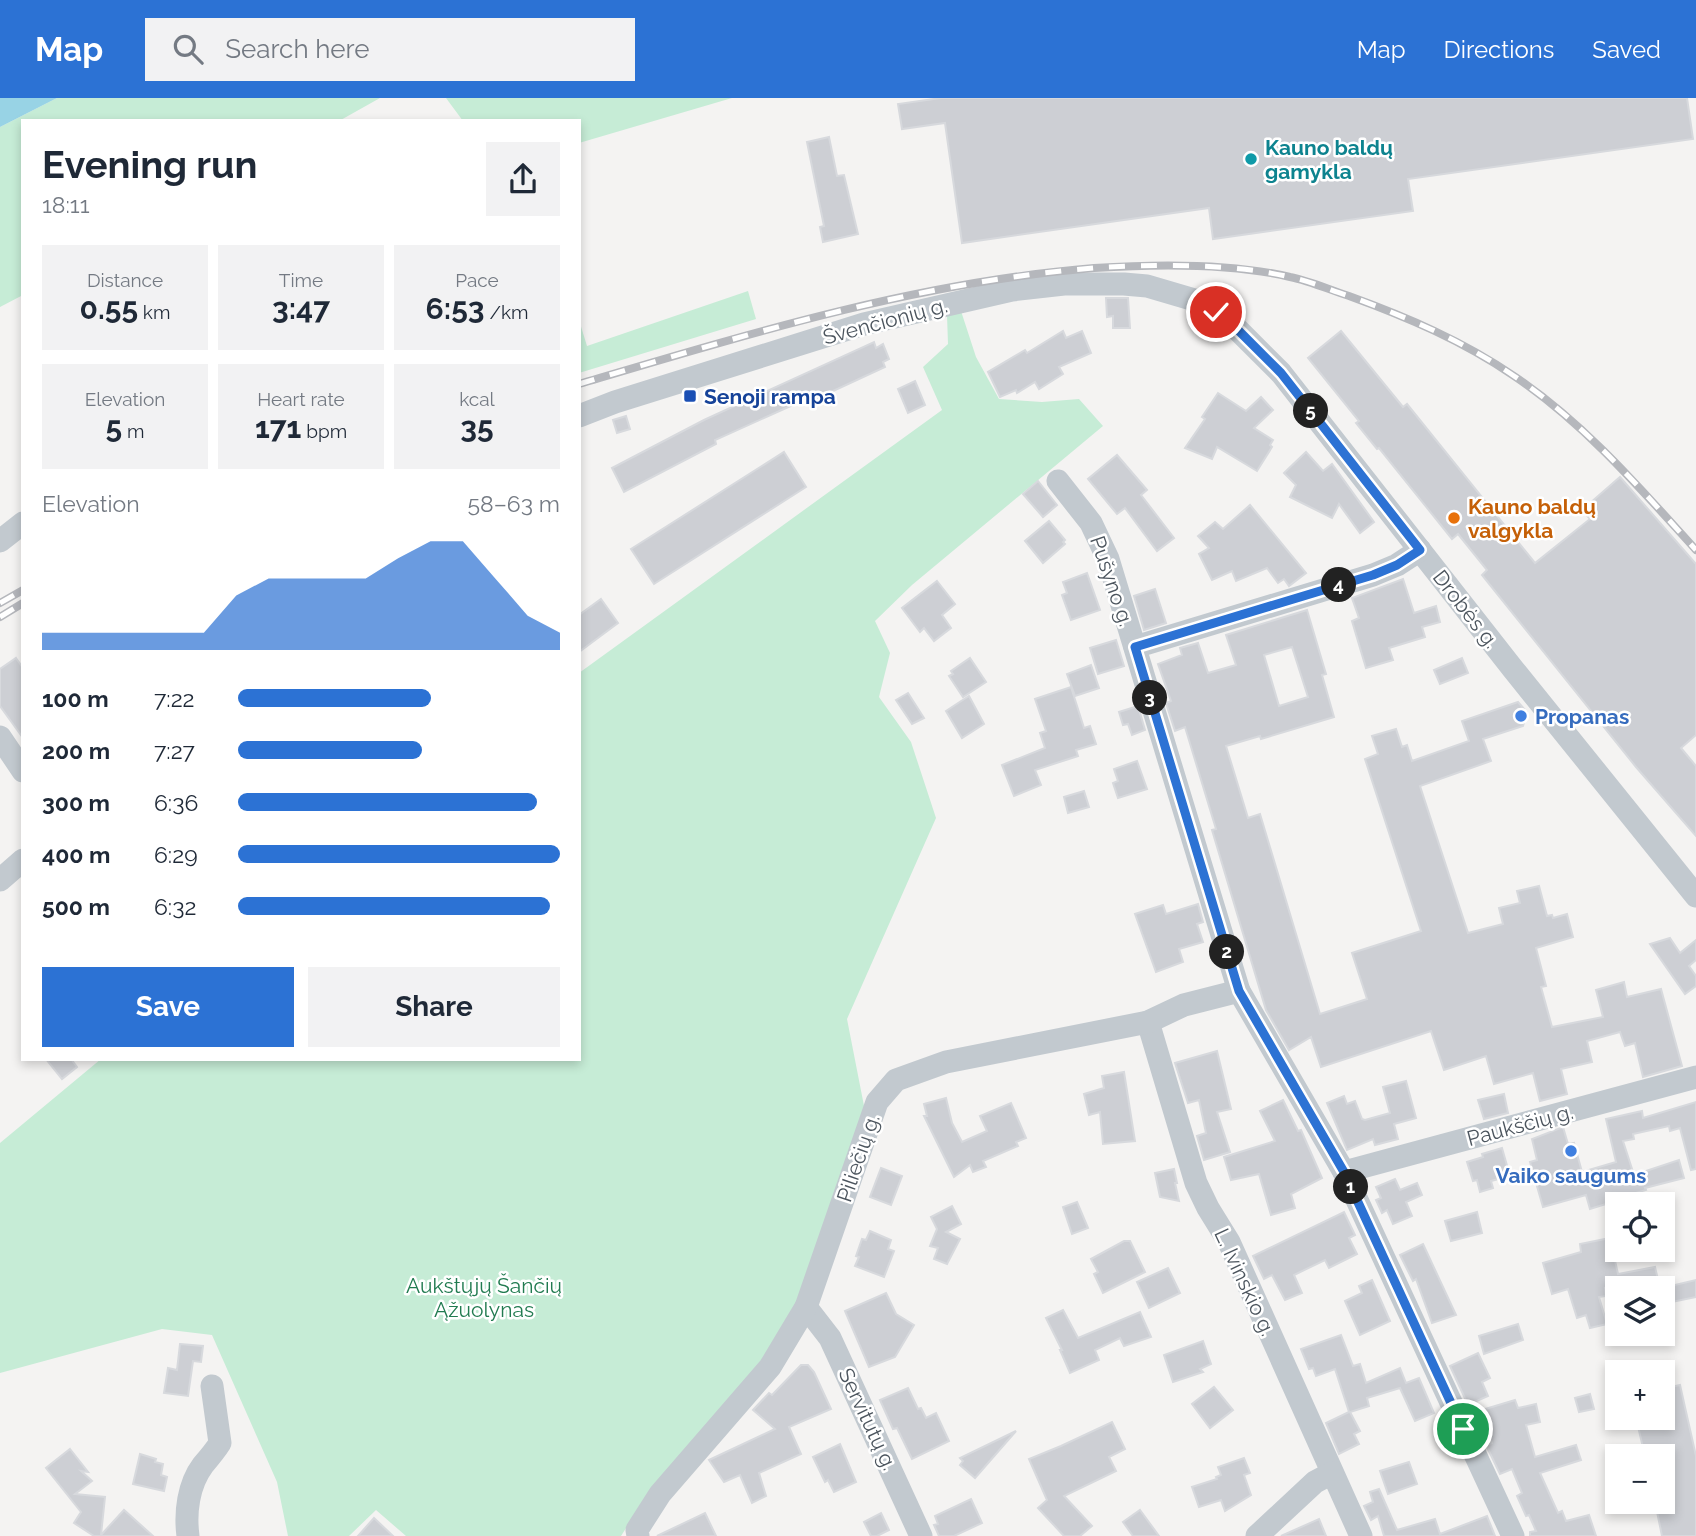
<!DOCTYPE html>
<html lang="en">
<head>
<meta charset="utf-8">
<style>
  :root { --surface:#fff; --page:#f2f2f3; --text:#1f2937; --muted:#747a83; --accent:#2c72d4 }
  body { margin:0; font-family:Raleway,sans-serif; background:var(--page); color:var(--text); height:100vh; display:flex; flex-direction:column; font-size:26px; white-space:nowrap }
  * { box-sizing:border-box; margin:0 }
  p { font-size:23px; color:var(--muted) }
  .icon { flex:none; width:38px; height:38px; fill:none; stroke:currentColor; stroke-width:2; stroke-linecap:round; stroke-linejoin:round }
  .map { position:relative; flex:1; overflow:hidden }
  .sheet { position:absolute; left:21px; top:21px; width:560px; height:942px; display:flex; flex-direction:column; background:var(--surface); border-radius:0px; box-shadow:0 4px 10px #0003 }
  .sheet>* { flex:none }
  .fabs { position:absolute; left:1605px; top:1094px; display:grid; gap:14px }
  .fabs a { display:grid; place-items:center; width:70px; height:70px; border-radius:0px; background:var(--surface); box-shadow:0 4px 10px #0003; font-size:35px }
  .pin { position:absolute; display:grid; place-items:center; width:60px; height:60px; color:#fff; margin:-30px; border:4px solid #fff; border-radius:50%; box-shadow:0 2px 7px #0007 }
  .km { position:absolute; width:35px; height:35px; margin:-18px; border-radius:50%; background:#222; color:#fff; font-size:19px; line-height:35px; text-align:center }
  .round { display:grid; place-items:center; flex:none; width:74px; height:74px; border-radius:0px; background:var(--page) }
  .headline { display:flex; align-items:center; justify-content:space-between; height:119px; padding:0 21px }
  h1 { font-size:38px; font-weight:700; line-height:52px }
  .figures { display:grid; grid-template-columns:repeat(3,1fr); gap:10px; height:119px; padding:7px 21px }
  .figures div { display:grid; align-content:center; border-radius:0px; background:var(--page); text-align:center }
  .figures b { font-size:30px; font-weight:700 }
  .figures small { font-size:19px; font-weight:400 }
  .figures p { font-size:19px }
  .chart { height:196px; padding:14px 21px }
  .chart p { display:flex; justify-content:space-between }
  .chart svg { width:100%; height:126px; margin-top:7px; fill:var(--accent); opacity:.7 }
  .button { display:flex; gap:14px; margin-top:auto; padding:14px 21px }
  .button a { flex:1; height:80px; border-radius:0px; background:var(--accent); color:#fff; font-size:28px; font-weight:700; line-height:80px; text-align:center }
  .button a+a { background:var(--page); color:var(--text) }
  ul { padding:0 21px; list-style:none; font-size:23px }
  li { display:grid; grid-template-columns:112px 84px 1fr; align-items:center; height:52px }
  li i { height:18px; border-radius:9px; background:var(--accent) }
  header { display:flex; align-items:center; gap:42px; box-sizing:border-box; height:98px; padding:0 35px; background:var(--accent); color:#fff }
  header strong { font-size:33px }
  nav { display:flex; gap:38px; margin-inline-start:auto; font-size:24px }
  .search { width:490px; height:63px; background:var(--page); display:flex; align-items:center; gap:18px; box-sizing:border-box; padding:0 24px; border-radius:0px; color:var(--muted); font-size:26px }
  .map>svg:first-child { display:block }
</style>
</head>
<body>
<header>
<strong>Map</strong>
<div class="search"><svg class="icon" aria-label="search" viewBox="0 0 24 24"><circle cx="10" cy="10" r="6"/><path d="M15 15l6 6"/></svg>Search here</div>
<nav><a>Map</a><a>Directions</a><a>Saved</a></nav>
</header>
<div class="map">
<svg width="1696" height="1438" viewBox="0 0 1696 1438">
  <rect width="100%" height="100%" fill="#f4f3f2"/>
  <g fill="#c6ecd6">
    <polygon points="57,0 380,0 339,23 23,23 23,197 0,209 0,29"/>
    <polygon points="446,0 732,0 579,45 579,23 463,23"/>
    <polygon points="748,193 756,221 579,275 579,222 587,248"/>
    <polygon points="961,213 976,259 999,301 1042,304 1079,301 1103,328 912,487 875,523 890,555 879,599 911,644 936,720 847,921 865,1013 798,1201 763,1261 644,1402 621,1438 406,1438 376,1412 349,1438 288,1438 277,1384 212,1237 162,1231 0,1275 0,1045 101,961 579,961 579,575 942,312 923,269 948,246 947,217"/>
  </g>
  <polygon fill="#98d3e5" points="0,0 57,0 0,29"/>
  <g fill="#cdcfd4" stroke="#d7d9dd" stroke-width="2" fill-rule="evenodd">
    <polygon points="941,0 1687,0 1693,41 1408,81 1413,113 1213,141 1209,110 962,145 945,25 902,31 898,6"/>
    <polygon points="829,39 837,78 844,77 858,136 823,144 820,129 824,128 807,44"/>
    <polygon points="1106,200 1128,200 1130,230 1113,230 1113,218 1107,219"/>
    <polygon points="1063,233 1066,240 1082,233 1091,255 1059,269 1063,276 1039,291 1035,284 1017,295 1016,292 1000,299 988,274 1025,252 1027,255"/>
    <polygon points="1341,233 1403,309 1407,306 1535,465 1590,421 1582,412 1620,379 1696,466 1696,637 1681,650 1696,668 1696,738 1636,669 1482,477 1487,472 1458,436 1452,441 1379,350 1377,351 1356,325 1359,323 1308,260"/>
    <polygon points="874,244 876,250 883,246 889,261 883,264 885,269 805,306 804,302 715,342 716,346 624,394 612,370 704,322"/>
    <polygon points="915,283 925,307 908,315 898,291"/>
    <polygon points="1218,295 1246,313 1261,299 1273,312 1254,330 1273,342 1270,347 1272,349 1257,373 1217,349 1212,361 1185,350 1205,321 1202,319"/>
    <polygon points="626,318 630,331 617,335 613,322"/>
    <polygon points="784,354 806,389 654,486 631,451"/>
    <polygon points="1306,354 1323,373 1332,366 1374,424 1360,435 1339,406 1332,420 1290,399 1296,387 1284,375"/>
    <polygon points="1117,357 1147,392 1141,397 1174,440 1157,453 1125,410 1117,416 1088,381"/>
    <polygon points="1038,383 1057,407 1043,419 1023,396"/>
    <polygon points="1250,407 1306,475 1289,488 1284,481 1278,485 1267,470 1236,483 1232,473 1212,482 1199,456 1209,450 1198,438 1215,424 1223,431"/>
    <polygon points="1049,423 1065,442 1063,444 1065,446 1043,465 1025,443"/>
    <polygon points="1087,475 1100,512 1071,522 1062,497 1067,495 1063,484"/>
    <polygon points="1403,481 1414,515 1436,508 1440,524 1422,529 1425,539 1389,550 1393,562 1366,570 1352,523 1359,520 1352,500"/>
    <polygon points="937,483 955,506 942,517 951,530 934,543 924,530 920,534 902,510"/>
    <polygon points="1155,491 1166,525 1144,532 1134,498"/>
    <polygon points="601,501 618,525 579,554 579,517"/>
    <path d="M1307 512 1326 576 1322 577 1334 619 1261 641 1260 638 1226 648 1248 720 1260 716 1320 916 1367 901 1352 855 1421 833 1365 661 1378 656 1372 638 1396 631 1402 649 1407 647 1412 663 1469 643 1462 623 1518 604 1527 614 1523 628 1483 641 1491 663 1420 688 1468 835 1503 826 1499 810 1520 805 1517 793 1539 788 1547 818 1552 817 1553 820 1567 816 1573 839 1536 850 1546 888 1541 889 1552 929 1603 919 1596 892 1624 884 1627 899 1661 891 1682 968 1643 979 1635 945 1625 948 1620 934 1587 943 1592 964 1561 971 1567 996 1540 1003 1533 975 1494 986 1486 958 1444 972 1431 933 1321 969 1311 939 1289 952 1266 912 1212 732 1216 731 1185 629 1175 633 1166 605 1171 603 1158 566 1182 557 1180 550 1198 545 1208 575 1236 567 1226 537ZM1292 549 1308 599 1279 608 1264 557Z"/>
    <polygon points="1116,542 1124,568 1098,576 1090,550"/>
    <polygon points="16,560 23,570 23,640 0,608 0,571"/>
    <polygon points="970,560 986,584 963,599 949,578 953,576 951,573"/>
    <polygon points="1462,560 1468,575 1440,586 1434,572"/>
    <polygon points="1091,567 1099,590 1075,598 1067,576"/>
    <polygon points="1071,589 1084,630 1090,628 1096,646 1076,652 1078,658 1035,672 1041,687 1014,698 1002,667 1045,650 1040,635 1046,633 1035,601"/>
    <polygon points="908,595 924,620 912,626 896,602"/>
    <polygon points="969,598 984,626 962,640 946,613"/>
    <polygon points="1138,608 1145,632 1132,637 1128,626 1123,627 1119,614"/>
    <polygon points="1137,663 1147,691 1118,700 1113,685 1118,683 1114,671"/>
    <polygon points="1084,693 1089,709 1068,715 1064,699"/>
    <polygon points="1198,806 1203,824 1197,826 1203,844 1179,851 1183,864 1156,874 1135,816 1163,807 1166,816"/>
    <polygon points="1670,840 1680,855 1696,842 1696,862 1689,868 1696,878 1696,888 1685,896 1650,846"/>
    <polygon points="1217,953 1231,1011 1217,1014 1230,1054 1204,1062 1197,1038 1206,1035 1199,1002 1188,1005 1175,965"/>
    <polygon points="46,961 71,961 77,969 62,981"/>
    <polygon points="1124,974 1135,1043 1103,1046 1100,1014 1089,1017 1084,996 1104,990 1102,978"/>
    <polygon points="1406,983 1416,1020 1394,1026 1398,1041 1375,1047 1373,1041 1347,1052 1327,1005 1344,998 1347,1006 1355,1003 1362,1021 1365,1022 1390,1015 1383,989"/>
    <polygon points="1504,996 1508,1015 1484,1021 1478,1002"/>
    <polygon points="946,1000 952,1025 962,1044 987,1033 980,1018 1011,1005 1026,1040 1016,1044 1018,1048 983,1063 986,1069 973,1074 970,1067 954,1079 924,1018 927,1018 924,1006"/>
    <polygon points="1283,1002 1298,1033 1301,1032 1322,1080 1291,1096 1295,1110 1271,1117 1259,1076 1231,1082 1224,1059 1275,1043 1260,1013"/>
    <polygon points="1696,1004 1696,1071 1691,1072 1680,1030 1670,1033 1669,1028 1633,1036 1634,1041 1623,1043 1634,1077 1679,1062 1684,1080 1645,1090 1646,1092 1606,1104 1606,1106 1590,1111 1586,1097 1543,1109 1530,1064 1537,1062 1532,1041 1563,1029 1568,1046 1574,1045 1582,1074 1616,1064 1606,1021 1642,1013 1643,1020"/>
    <polygon points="1502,1050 1510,1078 1491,1083 1493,1090 1480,1094 1477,1082 1473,1083 1467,1064 1483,1059 1482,1056"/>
    <polygon points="881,1070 902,1078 891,1107 870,1099"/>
    <polygon points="1174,1071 1177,1085 1175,1085 1179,1103 1160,1099 1155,1075"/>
    <polygon points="1395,1081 1400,1092 1417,1085 1422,1097 1406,1104 1412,1118 1393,1126 1387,1112 1382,1115 1376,1102 1381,1100 1376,1089"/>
    <polygon points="1077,1104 1088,1130 1072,1136 1063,1109"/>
    <polygon points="952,1108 961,1126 946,1134 960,1141 947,1166 934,1161 938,1150 930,1148 937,1131 931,1119"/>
    <polygon points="1344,1114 1355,1137 1349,1140 1357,1156 1329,1170 1325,1162 1294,1177 1302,1195 1285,1202 1272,1177 1264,1181 1253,1158"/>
    <polygon points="1477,1114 1482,1135 1451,1143 1445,1123"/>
    <polygon points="870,1133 891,1142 888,1151 894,1153 884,1179 855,1168 859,1159 856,1158 862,1141 866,1142"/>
    <polygon points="1610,1140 1618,1176 1655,1169 1660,1190 1605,1190 1606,1198 1599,1199 1607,1226 1590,1230 1586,1217 1577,1220 1568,1191 1552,1196 1543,1165 1581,1154 1580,1146"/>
    <polygon points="1124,1143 1130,1143 1145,1174 1103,1195 1094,1176 1098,1174 1091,1161"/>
    <polygon points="1423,1146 1456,1217 1432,1225 1416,1181 1413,1183 1400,1157"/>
    <polygon points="1168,1170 1180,1195 1149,1210 1137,1184"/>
    <polygon points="1372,1182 1390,1223 1360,1237 1345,1203 1362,1195 1359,1188"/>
    <polygon points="1696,1182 1696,1199 1662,1206 1662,1190"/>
    <polygon points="886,1195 896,1216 914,1227 895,1259 869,1269 845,1213"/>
    <polygon points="1063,1212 1078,1240 1140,1214 1151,1239 1124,1248 1120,1240 1095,1252 1099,1262 1070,1275 1060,1252 1062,1252 1046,1220"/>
    <polygon points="1518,1226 1523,1242 1484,1256 1479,1238"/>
    <polygon points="1341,1237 1353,1268 1360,1266 1366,1285 1400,1270 1406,1285 1419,1280 1434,1315 1415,1323 1400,1290 1367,1300 1369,1308 1350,1314 1360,1333 1354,1336 1359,1346 1339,1356 1326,1325 1349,1314 1335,1271 1316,1278 1313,1270 1309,1271 1301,1251"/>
    <polygon points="1203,1243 1211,1266 1200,1271 1203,1274 1173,1284 1164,1257"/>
    <polygon points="180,1246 203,1248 201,1264 193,1263 188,1298 164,1295 168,1270 177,1272"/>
    <polygon points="1478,1255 1490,1280 1482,1284 1488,1298 1468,1307 1450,1268"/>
    <polygon points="801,1267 808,1267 814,1274 831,1311 789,1329 801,1356 759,1375 766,1398 752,1405 740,1377 724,1384 709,1362 775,1331 753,1312 769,1295 772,1297"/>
    <polygon points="1680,1287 1696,1358 1696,1438 1662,1438 1655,1404 1662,1404 1662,1358 1645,1358 1636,1320 1662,1320 1662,1291"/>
    <polygon points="1214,1289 1233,1312 1210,1330 1192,1306"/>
    <polygon points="908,1290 918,1311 921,1310 926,1320 936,1315 949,1343 912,1361 897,1330 893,1331 880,1302"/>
    <polygon points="1590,1296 1594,1311 1579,1314 1575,1300"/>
    <polygon points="1515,1302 1518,1310 1536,1306 1540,1324 1526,1327 1535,1359 1576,1347 1581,1362 1540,1375 1558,1415 1562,1413 1566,1423 1589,1417 1596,1438 1530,1438 1530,1434 1536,1433 1529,1417 1526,1418 1517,1398 1522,1395 1512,1371 1500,1376 1486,1347 1492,1345 1482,1312"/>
    <polygon points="1112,1324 1125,1351 1109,1359 1116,1373 1064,1398 1092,1428 1080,1438 1064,1438 1038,1410 1047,1402 1029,1361 1061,1348"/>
    <polygon points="1016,1333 975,1380 960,1367 963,1363 960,1360"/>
    <polygon points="840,1346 856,1384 834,1394 828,1382 825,1384 813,1359"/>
    <polygon points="70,1351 88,1374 81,1373 92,1383 75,1396 105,1399 101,1437 124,1412 153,1438 94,1438 74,1425 81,1414 46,1370"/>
    <polygon points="140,1356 156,1361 155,1364 163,1366 161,1377 167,1379 164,1393 133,1386"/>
    <polygon points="1244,1360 1250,1375 1244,1377 1251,1397 1225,1413 1221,1402 1199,1409 1192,1389 1217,1381 1216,1379 1221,1377 1218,1369"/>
    <polygon points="1409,1364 1417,1386 1388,1396 1380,1373"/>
    <polygon points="1379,1391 1397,1432 1435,1421 1440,1436 1487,1418 1495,1438 1384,1438 1378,1418 1371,1422 1364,1408 1373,1404 1370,1394"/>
    <polygon points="971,1401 982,1425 954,1438 939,1438 934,1427 938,1426 935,1418"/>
    <polygon points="1140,1412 1159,1438 1133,1438 1123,1424"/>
    <polygon points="705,1415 716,1438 657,1438"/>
    <polygon points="881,1415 889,1432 877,1438 871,1438 864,1424"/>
    <polygon points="374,1420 393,1438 358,1438"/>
    <polygon points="1319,1421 1326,1438 1281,1438"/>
  </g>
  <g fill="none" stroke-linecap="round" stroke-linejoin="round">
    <g stroke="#c2c9cf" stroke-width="23">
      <polyline points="579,318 615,304 864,226 1012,192 1064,186 1124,186 1147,188 1198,203 1236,230 1281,275 1513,571 1696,798"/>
      <polyline points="1058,383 1091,425 1108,461 1239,893 1344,1074 1513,1438"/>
      <polyline points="0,443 23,425"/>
      <polyline points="1135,549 1373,477 1397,467 1420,452"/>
      <polyline points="0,639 23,673"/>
      <polyline points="0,782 23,762"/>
      <polyline points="1148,924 1196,1085 1208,1110 1229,1144 1361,1438"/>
      <polyline points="1344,1074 1696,979"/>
      <polyline points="806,1209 830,1240 921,1438"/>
      <path d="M188 1438C185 1415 188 1387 203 1367 209 1360 215 1353 220 1345L212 1288"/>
      <polyline points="638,1438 637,1432 660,1396 770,1269 806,1209 877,1004 896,982 946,964 1148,924 1184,907 1239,893"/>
      <polyline points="1257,1438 1315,1384 1332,1375"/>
    </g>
    <defs>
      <g id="rail">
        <path d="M579 286C748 236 918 184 1094 170 1155 166 1231 165 1290 179 1310 183 1330 192 1349 198 1407 219 1463 243 1514 278 1584 325 1640 390 1696 452"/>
        <polyline points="0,505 23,492"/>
        <polyline points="0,519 23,505"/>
      </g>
    </defs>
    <use href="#rail" stroke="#b5b7bc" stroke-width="8"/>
    <use href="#rail" stroke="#fff" stroke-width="5" stroke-dasharray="16" stroke-linecap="butt"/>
  </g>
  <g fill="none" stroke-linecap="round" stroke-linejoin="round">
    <defs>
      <polyline id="route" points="1216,214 1236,230 1281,275 1420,452 1397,467 1373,477 1135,549 1239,893 1344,1074 1463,1331"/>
    </defs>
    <use href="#route" stroke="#fff" stroke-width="14"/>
    <use href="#route" stroke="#2c72d4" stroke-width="9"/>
  </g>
  <circle fill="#0f9aa8" stroke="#fff" stroke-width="2.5" cx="1251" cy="61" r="7"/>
  <rect fill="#1a4fb4" stroke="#fff" stroke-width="2.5" x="683" y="291" width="14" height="14" rx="3.5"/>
  <circle fill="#e8710a" stroke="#fff" stroke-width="2.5" cx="1454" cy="420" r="7"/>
  <g fill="#3f7fe0" stroke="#fff" stroke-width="2.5">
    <circle cx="1521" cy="618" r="7"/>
    <circle cx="1571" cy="1053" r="7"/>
  </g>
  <g text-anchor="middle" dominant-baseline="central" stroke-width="5" stroke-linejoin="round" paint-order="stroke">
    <g font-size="21" font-weight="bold" fill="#0d838f" stroke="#fff" text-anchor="start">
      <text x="1265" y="49">Kauno baldų<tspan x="1265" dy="24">gamykla</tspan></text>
    </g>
    <g font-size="21" fill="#4c555e" stroke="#fff">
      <text transform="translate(885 223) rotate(-15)">Švenčionių g.</text>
      <text transform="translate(1112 483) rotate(71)">Pušyno g.</text>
      <text transform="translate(1466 511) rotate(52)">Drobės g.</text>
      <text transform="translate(1520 1027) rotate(-15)">Paukščių g.</text>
      <text transform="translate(858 1060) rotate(-71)">Piliečių g.</text>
      <text transform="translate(1245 1184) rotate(65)">L. Ivinskio g.</text>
      <text transform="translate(868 1321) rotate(65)">Servitutų g.</text>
    </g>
    <g font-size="21" font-weight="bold" fill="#164399" stroke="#fff" text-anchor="start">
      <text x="704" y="298">Senoji rampa</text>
    </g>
    <g font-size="21" font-weight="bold" fill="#c56008" stroke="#fff" text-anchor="start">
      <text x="1468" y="408">Kauno baldų<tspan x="1468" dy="24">valgykla</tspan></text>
    </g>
    <g font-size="21" font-weight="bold" fill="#366cbe" stroke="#fff" text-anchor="start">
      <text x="1535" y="618">Propanas</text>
      <text x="1571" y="1077" text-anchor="middle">Vaiko saugums</text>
    </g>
    <g font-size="21" fill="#217b50" stroke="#fff">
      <text x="484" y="1187">Aukštųjų Šančių<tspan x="484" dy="24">Ąžuolynas</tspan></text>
    </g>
  </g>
</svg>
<div class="fabs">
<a><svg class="icon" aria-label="locate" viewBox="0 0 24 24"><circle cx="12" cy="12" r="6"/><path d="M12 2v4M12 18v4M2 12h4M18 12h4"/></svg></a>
<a><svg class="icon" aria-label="layers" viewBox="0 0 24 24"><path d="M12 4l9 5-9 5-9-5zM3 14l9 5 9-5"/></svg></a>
<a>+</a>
<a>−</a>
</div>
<div class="pin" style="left:1463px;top:1331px;background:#1e9e55"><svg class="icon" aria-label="arrive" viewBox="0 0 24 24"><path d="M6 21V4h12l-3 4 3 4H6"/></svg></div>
<div class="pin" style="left:1216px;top:214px;background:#d93025"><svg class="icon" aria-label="check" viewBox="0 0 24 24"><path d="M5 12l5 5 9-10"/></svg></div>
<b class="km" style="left:1351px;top:1089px">1</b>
<b class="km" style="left:1227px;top:854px">2</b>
<b class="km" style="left:1150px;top:600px">3</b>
<b class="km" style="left:1339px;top:487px">4</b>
<b class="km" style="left:1311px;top:313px">5</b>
<section class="sheet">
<div class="headline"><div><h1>Evening run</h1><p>18:11</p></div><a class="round"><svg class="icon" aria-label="share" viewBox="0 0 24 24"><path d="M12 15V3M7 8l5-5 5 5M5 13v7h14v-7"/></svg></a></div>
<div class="figures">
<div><p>Distance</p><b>0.55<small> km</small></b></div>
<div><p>Time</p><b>3:47</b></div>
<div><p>Pace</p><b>6:53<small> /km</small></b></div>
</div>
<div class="figures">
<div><p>Elevation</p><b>5<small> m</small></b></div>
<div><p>Heart rate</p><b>171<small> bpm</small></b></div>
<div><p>kcal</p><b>35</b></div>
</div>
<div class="chart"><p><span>Elevation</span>58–63 m</p>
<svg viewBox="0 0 160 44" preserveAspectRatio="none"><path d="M0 44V38L10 38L20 38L30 38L40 38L50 38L60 25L70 19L80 19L90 19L100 19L110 12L120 6L130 6L140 19L150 32L160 38V44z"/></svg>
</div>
<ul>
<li><b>100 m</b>7:22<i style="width:60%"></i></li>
<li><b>200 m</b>7:27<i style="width:57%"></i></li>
<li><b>300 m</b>6:36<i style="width:93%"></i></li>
<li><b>400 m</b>6:29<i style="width:100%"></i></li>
<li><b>500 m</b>6:32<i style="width:97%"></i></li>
</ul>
<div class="button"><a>Save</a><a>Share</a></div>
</section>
</div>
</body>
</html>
